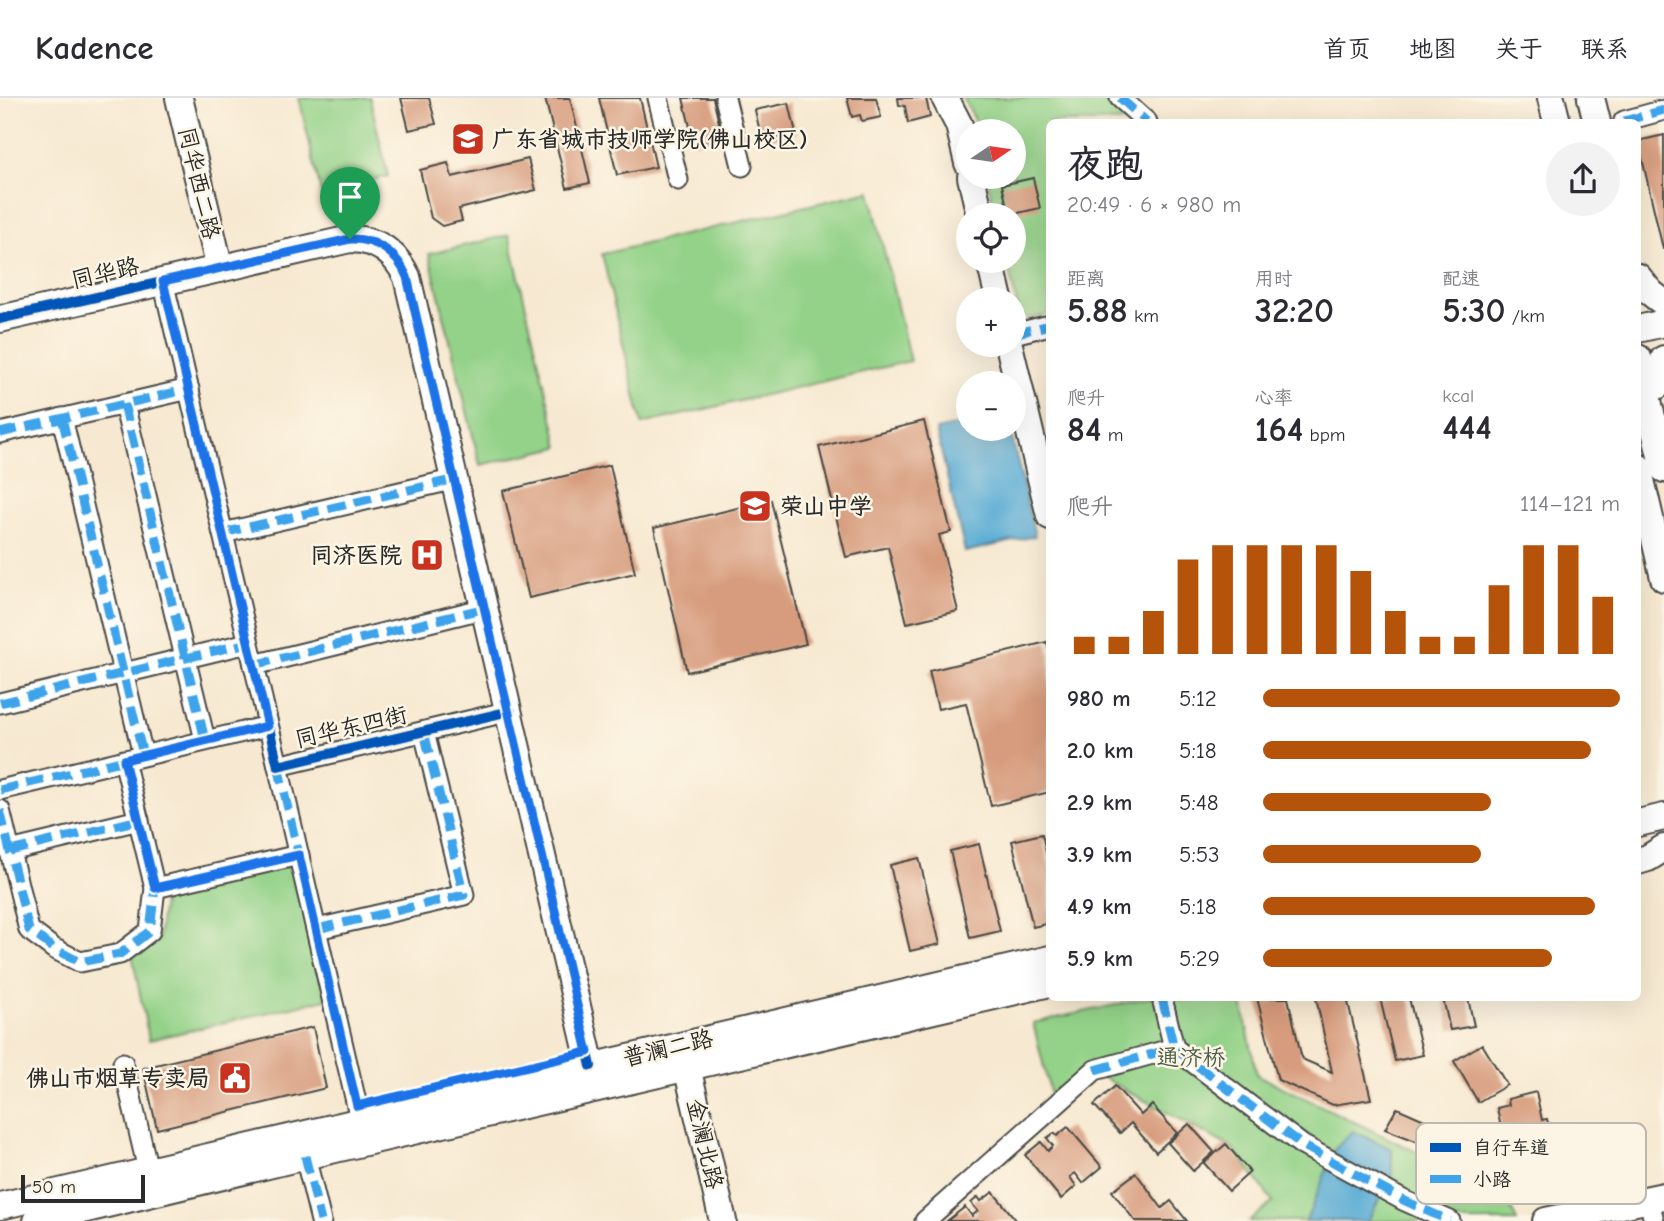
<!DOCTYPE html>
<html lang="zh">
<head>
<meta charset="utf-8">
<style>
  :root { --surface:#fff; --page:#f2f2f3; --text:#2b2b33; --muted:#7c7c81; --line:#e1e1e2; --accent:#b45309 }
  body { margin:0; font-family:"Comic Neue","LXGW WenKai TC",sans-serif; background:var(--page); color:var(--text); height:100vh; display:flex; flex-direction:column; font-size:26px; white-space:nowrap }
  * { box-sizing:border-box; margin:0 }
  p { font-size:23px; color:var(--muted) }
  .icon { flex:none; width:38px; height:38px; fill:none; stroke:currentColor; stroke-width:2; stroke-linecap:round; stroke-linejoin:round }
  .map { position:relative; flex:1; overflow:hidden }
  .sheet { position:absolute; left:1046px; top:21px; width:595px; height:882px; display:flex; flex-direction:column; background:var(--surface); border-radius:10px; box-shadow:0 7px 28px #0002 }
  .sheet>* { flex:none }
  .needle { width:46px; rotate:77deg }
  .buttons { position:absolute; left:956px; top:21px; display:grid; gap:14px }
  .buttons a { display:grid; place-items:center; width:70px; height:70px; border-radius:50%; background:var(--surface); box-shadow:0 7px 28px #0002; font-size:35px }
  .scale { position:absolute; left:21px; bottom:18px; width:124px; box-sizing:border-box; padding-left:7px; border:4px solid #2b2b2b; border-top:0; font-size:19px; line-height:24px; white-space:nowrap; color:#2b2b2b; -webkit-text-stroke:5px #fcf5e5; paint-order:stroke }
  .pin { position:absolute; display:grid; place-items:center; width:60px; height:60px; color:#fff; margin:-72px -30px; border-radius:50% 50% 50% 0; rotate:-45deg; box-shadow:0 0 7px #0007 }
  .pin .icon { rotate:45deg }
  .round { display:grid; place-items:center; flex:none; width:74px; height:74px; border-radius:37px; background:var(--page) }
  .headline { display:flex; align-items:center; justify-content:space-between; height:119px; padding:0 21px }
  h1 { font-size:38px; font-weight:600; line-height:52px }
  .metrics { display:grid; grid-template-columns:repeat(3,1fr); gap:10px; height:119px; padding:7px 21px }
  .metrics div { display:grid; align-content:center }
  .metrics b { font-size:35px; font-weight:600 }
  .metrics small { font-size:19px; font-weight:400 }
  .metrics p { font-size:19px }
  .chart { height:196px; padding:14px 21px }
  .chart p { display:flex; justify-content:space-between }
  .chart svg { width:100%; height:126px; margin-top:7px; stroke:var(--accent); stroke-width:6 }
  ul { padding:0 21px; list-style:none; font-size:23px }
  li { display:grid; grid-template-columns:112px 84px 1fr; align-items:center; height:52px }
  li i { height:18px; border-radius:9px; background:var(--accent) }
  header { display:flex; align-items:center; gap:42px; box-sizing:border-box; height:98px; padding:0 35px; background:var(--surface); border-bottom:2px solid var(--line) }
  header strong { font-size:33px }
  nav { display:flex; gap:38px; margin-inline-start:auto; font-size:24px }
  .map>svg:first-child { display:block }
</style>
</head>
<body>
<header>
<strong>Kadence</strong>
<nav><a>首页</a><a>地图</a><a>关于</a><a>联系</a></nav>
</header>
<div class="map">
<svg width="1664" height="1123" viewBox="0 0 1664 1123">
  <rect width="100%" height="100%" fill="#fcf5e5"/>
  <filter id="ink" filterUnits="userSpaceOnUse"><feTurbulence type="fractalNoise" baseFrequency=".0143" numOctaves="2"/><feDisplacementMap in="SourceGraphic" scale="14" xChannelSelector="R" yChannelSelector="G"/><feConvolveMatrix kernelMatrix="1 2 1 2 8 2 1 2 1" color-interpolation-filters="sRGB"/></filter>
  <filter id="wash" filterUnits="userSpaceOnUse"><feTurbulence type="fractalNoise" baseFrequency=".00686" numOctaves="4" result="noise"/><feDisplacementMap in="SourceGraphic" scale="28" xChannelSelector="R" yChannelSelector="G"/><feGaussianBlur stdDeviation="1.57" result="paint"/><feColorMatrix in="noise" values="0 0 0 0 0 0 0 0 0 0 0 0 0 0 0 0 0 1.4 0 .05"/><feComposite in="paint" operator="in"/></filter>
  <g filter="url(#wash)">
    <rect width="100%" height="100%" fill="#f7e9d1"/>
    <g fill="#93d288" stroke="#5f7e5a" stroke-width="2">
      <polygon points="299,0 370,0 388,78 321,95"/>
      <polygon points="963,0 1111,0 1138,24 1050,24 1050,216 1028,221 1019,215 1007,163 1013,163 1013,117 996,117 987,79 1013,79 1013,33 976,33 973,18"/>
      <polygon points="870,93 910,263 642,326 602,156"/>
      <polygon points="509,137 559,349 480,367 429,156"/>
      <polygon points="293,767 326,901 149,942 132,856 158,842 164,795"/>
      <polygon points="1147,900 1241,900 1257,977 1504,1096 1517,1123 1249,1123 1273,1104 1234,1051 1089,972 1052,1002 1033,925"/>
    </g>
    <g fill="#59abd4" stroke="#426b80" stroke-width="2">
      <polygon points="968,325 968,331 1010,331 1035,438 965,454 936,332"/>
      <polygon points="1353,1033 1392,1051 1392,1077 1368,1123 1306,1123 1335,1051"/>
    </g>
    <g id="blocks">
      <g fill="#d79b7d">
        <polygon points="401,0 429,0 436,26 409,32"/>
        <polygon points="545,0 570,0 590,85 567,90"/>
        <polygon points="599,0 640,0 656,69 617,77"/>
        <polygon points="683,0 713,0 722,38 694,45"/>
        <polygon points="847,0 876,0 881,19 862,23 860,17 852,19"/>
        <polygon points="898,0 926,0 930,19 908,25 905,8 899,7"/>
        <polygon points="789,5 796,35 762,43 755,12"/>
        <polygon points="1664,37 1664,151 1663,151 1638,43"/>
        <polygon points="528,61 536,92 459,111 462,123 442,128 431,120 420,72 448,65 452,79"/>
        <polygon points="1033,80 1040,110 1009,117 1002,87"/>
        <polygon points="924,323 951,434 939,437 958,513 907,525 888,449 846,459 819,349"/>
        <polygon points="610,367 635,475 529,500 503,393"/>
        <polygon points="771,402 806,546 687,574 654,430"/>
        <polygon points="1047,544 1050,556 1050,694 991,708 966,605 938,611 929,573"/>
        <polygon points="1042,736 1050,772 1050,825 1033,829 1012,743"/>
        <polygon points="979,746 1000,833 970,840 950,753"/>
        <polygon points="919,760 940,846 910,853 890,767"/>
        <polygon points="1257,900 1288,900 1302,961 1332,974 1316,900 1347,900 1371,1001 1333,1007 1278,982"/>
        <polygon points="1380,900 1409,900 1423,957 1395,963"/>
        <polygon points="1443,900 1468,900 1474,928 1450,932"/>
        <polygon points="313,929 326,990 157,1031 143,970"/>
        <polygon points="1482,946 1507,987 1478,1004 1454,963"/>
        <polygon points="1115,988 1141,1017 1152,1007 1177,1035 1156,1054 1131,1025 1120,1035 1094,1007"/>
        <polygon points="1536,994 1542,1022 1547,1021 1561,1082 1538,1087 1534,1069 1511,1075 1506,1053 1498,1055 1492,1032 1501,1030 1497,1010 1509,1007 1508,1001"/>
        <polygon points="1397,1010 1470,1042 1462,1061 1385,1031"/>
        <polygon points="1189,1026 1214,1054 1193,1073 1168,1045"/>
        <polygon points="1068,1029 1102,1069 1083,1085 1075,1075 1070,1079 1076,1088 1061,1101 1025,1057 1041,1044 1048,1053 1053,1048 1047,1040 1054,1035 1057,1038"/>
        <polygon points="1226,1046 1250,1074 1229,1093 1204,1065"/>
        <polygon points="1136,1075 1162,1110 1171,1103 1187,1123 1135,1123 1112,1093"/>
        <polygon points="993,1094 1017,1123 947,1123 965,1109 972,1118 978,1113 971,1105 978,1099 981,1103"/>
      </g>
    </g>
  </g>
  <g filter="url(#ink)">
    <use href="#blocks" fill-opacity="0" stroke="#4a4844" stroke-width="2"/>
    <g fill="none" stroke-linecap="round" stroke-linejoin="round">
      <defs>
        <g id="street">
          <polyline points="658,0 678,82"/>
          <polyline points="725,0 742,68"/>
          <polyline points="1120,0 1147,24"/>
          <polyline points="1624,23 1664,12"/>
          <polyline points="163,183 278,668 510,613"/>
          <polyline points="1013,236 1050,227"/>
          <polyline points="124,306 205,642"/>
          <polyline points="62,320 143,657"/>
          <polyline points="0,335 189,291"/>
          <polyline points="223,435 456,381"/>
          <polyline points="254,567 486,510"/>
          <polyline points="0,605 248,545"/>
          <polyline points="278,668 357,1008"/>
          <polyline points="0,692 268,628"/>
          <polyline points="0,712 29,832 53,850 80,864 120,856 150,833 155,790 124,662"/>
          <polyline points="10,753 139,722"/>
          <polyline points="155,790 299,757"/>
          <polyline points="317,831 464,797 424,634"/>
          <polyline points="1162,900 1174,950 1302,1047 1403,1102 1450,1123"/>
          <polyline points="123,965 148,1072"/>
          <polyline points="305,1058 321,1123"/>
          <polyline points="1649,1102 1654,1123"/>
          <polyline points="925,1123 1095,972 1174,950"/>
        </g>
        <g id="secondary">
          <polyline points="179,0 220,171"/>
          <polyline points="945,0 959,27 968,65"/>
          <polyline points="1551,0 1557,24"/>
          <polyline points="1591,0 1597,24"/>
          <polyline points="971,79 980,117"/>
          <polyline points="990,163 999,201"/>
          <polyline points="1638,179 1651,195 1664,205"/>
          <path d="M0 221 350 141C377 141 396 155 407 179L591 968"/>
          <polyline points="1638,231 1664,225"/>
          <polyline points="1009,247 1050,418"/>
          <polyline points="1638,260 1664,371"/>
          <polyline points="1657,288 1664,261"/>
          <polyline points="1638,369 1664,480"/>
          <polyline points="1638,725 1664,719"/>
          <polyline points="1638,763 1648,760 1664,750"/>
          <polyline points="687,969 723,1123"/>
          <polyline points="0,1108 1050,861"/>
          <polyline points="37,1123 305,1058 1050,885"/>
          <polyline points="1546,1123 1664,1098"/>
        </g>
      </defs>
      <use href="#street" stroke="#4a4844" stroke-width="23"/>
      <use href="#secondary" stroke="#4a4844" stroke-width="30"/>
      <use href="#street" stroke="#fff" stroke-width="19"/>
      <use href="#secondary" stroke="#fff" stroke-width="26"/>
      <g stroke="#3ea3eb" stroke-width="9" stroke-dasharray="18 9" stroke-linecap="butt">
        <polyline points="1120,0 1147,24"/>
        <polyline points="1624,23 1664,12"/>
        <polyline points="1013,236 1050,227"/>
        <polyline points="124,306 205,642"/>
        <polyline points="62,320 143,657"/>
        <polyline points="0,335 189,291"/>
        <polyline points="223,435 456,381"/>
        <polyline points="254,567 486,510"/>
        <polyline points="0,605 248,545"/>
        <polyline points="278,668 357,1008"/>
        <polyline points="0,692 268,628"/>
        <polyline points="0,712 29,832 53,850 80,864 120,856 150,833 155,790 124,662"/>
        <polyline points="10,753 139,722"/>
        <polyline points="155,790 299,757"/>
        <polyline points="317,831 464,797 424,634"/>
        <polyline points="1162,900 1174,950 1302,1047 1403,1102 1450,1123"/>
        <polyline points="1095,972 1174,950"/>
        <polyline points="305,1058 321,1123"/>
      </g>
      <defs>
        <g id="cycleway">
          <polyline points="163,183 278,668 510,613"/>
          <path d="M0 221 350 141C377 141 396 155 407 179L591 968"/>
        </g>
      </defs>
      <use href="#cycleway" stroke="#fcf5e5" stroke-width="15"/>
      <use href="#cycleway" stroke="#0057b8" stroke-width="10"/>
    </g>
  </g>
  <g fill="none" stroke-linecap="round" stroke-linejoin="round" filter="url(#ink)">
    <defs>
      <path id="route" d="M350 141C376 140 397 155 407 179L588 954 357 1008 299 757 155 790 124 662 268 628 163 183Z"/>
    </defs>
    <use href="#route" stroke="#fff" stroke-width="14"/>
    <use href="#route" stroke="#1a73e8" stroke-width="9"/>
  </g>
  <defs>
    <symbol id="school-square" viewBox="-11 -11 22 22"><rect x="-9" y="-9" width="18" height="18" rx="4" fill="#c8321e" stroke="#fcf5e5"/><path d="M0-5L7-2L0 1L-7-2ZM-4 1L0 2.5L4 1V4Q0 6-4 4Z" fill="#fff"/></symbol>
    <symbol id="hospital-square" viewBox="-11 -11 22 22"><rect x="-9" y="-9" width="18" height="18" rx="4" fill="#c8321e" stroke="#fcf5e5"/><path d="M-5-5h3v3.5h4V-5h3V5h-3V1.5h-4V5h-3Z" fill="#fff"/></symbol>
    <symbol id="civic-square" viewBox="-11 -11 22 22"><rect x="-9" y="-9" width="18" height="18" rx="4" fill="#c8321e" stroke="#fcf5e5"/><path d="M-.6-6.5H3V-4.5H.6V-3L4-1V1h2V6H-6V1h2V-1L-.6-3ZM-1.2 2.5V6h2.4V2.5Z" fill="#fff"/></symbol>
  </defs>
  <g fill-rule="evenodd">
    <use href="#school-square" x="449" y="22" width="38" height="38"/>
    <use href="#school-square" x="736" y="389" width="38" height="38"/>
    <use href="#hospital-square" x="408" y="438" width="38" height="38"/>
    <use href="#civic-square" x="216" y="961" width="38" height="38"/>
  </g>
  <g text-anchor="middle" dominant-baseline="central" stroke-width="5" stroke-linejoin="round" paint-order="stroke">
    <g font-size="23" font-weight="bold" fill="#2b2b2b" stroke="#fcf5e5" text-anchor="start">
      <text x="492" y="41">广东省城市技师学院(佛山校区)</text>
      <text x="780" y="408">荣山中学</text>
      <text x="402" y="457" text-anchor="end">同济医院</text>
      <text x="210" y="980" text-anchor="end">佛山市烟草专卖局</text>
    </g>
    <g font-size="23" fill="#2b2b2b" stroke="#fcf5e5">
      <text transform="translate(199 85) rotate(77)">同华西二路</text>
      <text transform="translate(105 175) rotate(-13)">同华路</text>
      <text transform="translate(351 629) rotate(-13)">同华东四街</text>
      <text transform="translate(668 950) rotate(-13)">普澜二路</text>
      <text transform="translate(705 1046) rotate(77)">金澜北路</text>
    </g>
    <g font-size="23" fill="#4a5d47" stroke="#fcf5e5">
      <text x="1191" y="959">通济桥</text>
    </g>
  </g>
  <rect x="1416" y="1025" width="230" height="81" rx="10" fill="#fcf5e5" stroke="#bdb8ad" stroke-width="2"/>
  <rect x="1430" y="1045" width="31" height="9" fill="#0057b8"/>
  <rect x="1430" y="1077" width="31" height="8" fill="#3ea3eb"/>
  <g font-size="19" fill="#2b2b2b">
    <text x="1473" y="1056">自行车道</text>
    <text x="1473" y="1088">小路</text>
  </g>
</svg>
<div class="buttons">
<a><svg class="needle" viewBox="-14 -14 28 28"><path d="M0-13l5 13h-10z" fill="#e53935"/><path d="M0 13l5-13h-10z" fill="#7c7c81"/></svg></a>
<a><svg class="icon" aria-label="locate" viewBox="0 0 24 24"><circle cx="12" cy="12" r="6"/><path d="M12 2v4M12 18v4M2 12h4M18 12h4"/></svg></a>
<a>+</a>
<a>−</a>
</div>
<div class="scale">50 m</div>
<div class="pin" style="left:350px;top:141px;background:#1e9e55"><svg class="icon" aria-label="arrive" viewBox="0 0 24 24"><path d="M6 21V4h12l-3 4 3 4H6"/></svg></div>
<section class="sheet">
<div class="headline"><div><h1>夜跑</h1><p>20:49 · 6 × 980 m</p></div><a class="round"><svg class="icon" aria-label="share" viewBox="0 0 24 24"><path d="M12 15V3M7 8l5-5 5 5M5 13v7h14v-7"/></svg></a></div>
<div class="metrics">
<div><p>距离</p><b>5.88<small> km</small></b></div>
<div><p>用时</p><b>32:20</b></div>
<div><p>配速</p><b>5:30<small> /km</small></b></div>
</div>
<div class="metrics">
<div><p>爬升</p><b>84<small> m</small></b></div>
<div><p>心率</p><b>164<small> bpm</small></b></div>
<div><p>kcal</p><b>444</b></div>
</div>
<div class="chart"><p><span>爬升</span>114–121 m</p>
<svg viewBox="0 0 160 44" preserveAspectRatio="none"><path d="M5 44V38M15 44V38M25 44V29M35 44V11M45 44V6M55 44V6M65 44V6M75 44V6M85 44V15M95 44V29M105 44V38M115 44V38M125 44V20M135 44V6M145 44V6M155 44V24"/></svg>
</div>
<ul>
<li><b>980 m</b>5:12<i style="width:100%"></i></li>
<li><b>2.0 km</b>5:18<i style="width:92%"></i></li>
<li><b>2.9 km</b>5:48<i style="width:64%"></i></li>
<li><b>3.9 km</b>5:53<i style="width:61%"></i></li>
<li><b>4.9 km</b>5:18<i style="width:93%"></i></li>
<li><b>5.9 km</b>5:29<i style="width:81%"></i></li>
</ul>
</section>
</div>
</body>
</html>
